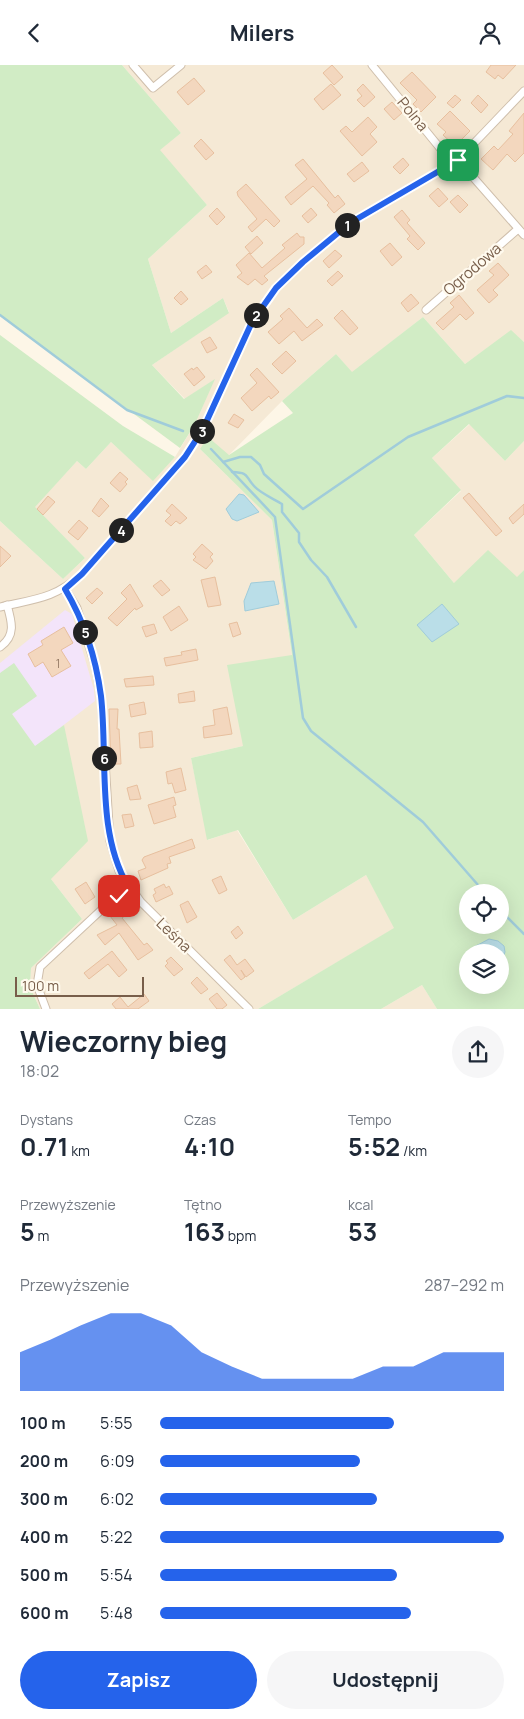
<!DOCTYPE html>
<html lang="pl">
<head>
<meta charset="utf-8">
<style>
  :root { --surface:#fff; --page:#f6f6f7; --text:#1f2937; --muted:#747a83; --accent:#2563eb }
  body { margin:0; font-family:Manrope,sans-serif; background:var(--page); color:var(--text); height:100vh; display:flex; flex-direction:column; font-size:19px; white-space:nowrap }
  * { box-sizing:border-box; margin:0 }
  p { font-size:16px; color:var(--muted) }
  .icon { flex:none; width:28px; height:28px; fill:none; stroke:currentColor; stroke-width:2; stroke-linecap:round; stroke-linejoin:round }
  .map { position:relative; height:944px; overflow:hidden }
  .drawer { display:flex; flex-direction:column; background:var(--surface); flex:1 }
  .drawer>* { flex:none }
  .buttons { position:absolute; left:459px; top:819px; display:grid; gap:10px }
  .buttons a { display:grid; place-items:center; width:50px; height:50px; border-radius:50%; background:var(--surface); box-shadow:0 5px 20px #0002; font-size:25px }
  .scale { position:absolute; left:15px; bottom:12px; width:129px; box-sizing:border-box; padding-left:5px; border:2px solid #785e4a; border-top:0; font-size:14px; line-height:18px; white-space:nowrap; color:#785e4a; -webkit-text-stroke:4px #fffaee; paint-order:stroke }
  .pin { position:absolute; display:grid; place-items:center; width:42px; height:42px; color:#fff; margin:-21px; border-radius:10px; box-shadow:0 2px 8px #0006 }
  .km { position:absolute; width:25px; height:25px; margin:-12px; border-radius:50%; background:#222; color:#fff; font-size:14px; line-height:25px; text-align:center }
  .round { display:grid; place-items:center; flex:none; width:52px; height:52px; border-radius:26px; background:var(--page) }
  .head { display:flex; align-items:center; justify-content:space-between; height:85px; padding:0 20px }
  h1 { font-size:28px; font-weight:700; line-height:38px }
  .metrics { display:grid; grid-template-columns:repeat(3,1fr); gap:8px; height:85px; padding:5px 20px }
  .metrics div { display:grid; align-content:center }
  .metrics b { font-size:25px; font-weight:700 }
  .metrics small { font-size:14px; font-weight:400 }
  .metrics p { font-size:14px }
  .chart { height:140px; padding:10px 20px }
  .chart p { display:flex; justify-content:space-between }
  .chart svg { width:100%; height:90px; margin-top:5px; fill:var(--accent); opacity:.7 }
  .primary-button { display:flex; gap:10px; margin-top:auto; padding:10px 20px }
  .primary-button a { flex:1; height:58px; border-radius:30px; background:var(--accent); color:#fff; font-size:20px; font-weight:700; line-height:58px; text-align:center }
  .primary-button a+a { background:var(--page); color:var(--text) }
  ul { padding:0 20px; list-style:none; font-size:16px }
  li { display:grid; grid-template-columns:80px 60px 1fr; align-items:center; height:38px }
  li i { height:12px; border-radius:6px; background:var(--accent) }
  header { display:flex; justify-content:space-between; align-items:center; height:65px; padding:0 20px; background:var(--surface); font-size:22px; font-weight:700 }
  .map>svg:first-child { display:block }
</style>
</head>
<body>
<header><svg class="icon" aria-label="back" viewBox="0 0 24 24"><path d="M15 5l-7 7 7 7"/></svg>Milers<svg class="icon" aria-label="person" viewBox="0 0 24 24"><circle cx="12" cy="8" r="4"/><path d="M4 21q1-7 8-7t8 7"/></svg></header>
<div class="map">
<svg width="524" height="944" viewBox="0 0 524 944">
  <rect width="100%" height="100%" fill="#fdf6e7"/>
  <g fill="#f5e9d5">
    <polygon points="122,0 524,0 524,277 511,266 465,299 423,252 352,308 336,289 282,336 229,390 200,384 272,455 292,591 243,681 191,693 208,775 237,765 293,855 366,810 395,863 258,944 40,944 30,922 31,903 82,854 51,814 64,660 35,682 0,632 0,456 63,514 85,493 34,442 77,396 86,404 111,377 153,415 175,392 195,359 214,315 185,334 152,300 229,247 223,233 171,268 148,194 207,140 159,85 181,68"/>
    <polygon points="470,359 505,396 524,376 524,505 517,513 454,518 414,470 461,426 432,393"/>
    <polygon points="422,920 437,944 381,944"/>
  </g>
  <polygon fill="#f3e4fa" points="65,545 72,549 94,625 95,636 35,682 0,632 0,598"/>
  <g fill="#d1ecc5" fill-rule="evenodd">
    <polygon points="0,0 122,0 181,68 160,85 207,140 148,194 171,268 223,233 229,248 152,300 184,334 215,314 195,359 180,383 0,250"/>
    <path d="M423 252 465 299 511 265 524 277V376L505 396 469 359 432 393 461 425 414 470 454 518 488 485 517 512 524 505V944H437L422 920 381 944H258L394 863 366 810 293 855 238 765 207 775 191 693 243 681 227 600 292 590 272 455 200 384 208 372 229 390 293 348 282 336 336 289 352 307ZM468 828H500V860H468ZM468 888H500V920H468Z"/>
    <polygon points="0,270 123,361 175,392 153,416 111,377 86,404 77,396 35,442 85,493 63,514 0,456"/>
    <polygon points="14,598 37,631 12,649 35,681 64,660 88,776 51,814 82,854 31,903 30,922 40,944 0,944 0,608"/>
  </g>
  <g fill="#badee8" stroke="#a0ccda">
    <polygon points="239,429 244,430 259,447 237,456 232,454 226,444"/>
    <polygon points="274,516 279,539 245,546 244,536 251,518"/>
    <polygon points="442,539 459,559 432,577 417,560"/>
    <polygon points="489,874 498,876 504,881 505,887 500,901 500,888 471,887 474,882"/>
  </g>
  <g fill="none" stroke-linecap="round" stroke-linejoin="round">
    <g stroke="#a0ccda" stroke-width="2.5">
      <polyline points="0,250 127,345 183,366"/>
      <polyline points="211,384 275,452 303,653 311,666 423,757 485,828"/>
      <polyline points="223,397 240,392 251,392 260,400 264,409 303,444 408,372 507,331 524,333"/>
      <path d="M232 407C250 408 244 410 254 421 260 428 274 434 282 439V447L299 468V477L311 495 327 512 356 562"/>
      <polyline points="500,845 524,869"/>
    </g>
  </g>
  <g fill="#f3d7be" stroke="#e7bf9e">
    <polygon points="332,0 343,12 334,20 323,8"/>
    <polygon points="491,0 516,0 503,14 498,10 495,14 486,7"/>
    <polygon points="412,7 436,32 421,47 413,39 417,35 400,18"/>
    <polygon points="194,13 205,26 188,40 177,27"/>
    <polygon points="331,19 341,30 323,45 314,34"/>
    <polygon points="363,19 375,32 364,42 357,35 362,31 357,25"/>
    <polygon points="455,30 461,35 453,43 447,38"/>
    <polygon points="478,30 488,40 481,48 471,38"/>
    <polygon points="392,37 402,48 394,55 384,44"/>
    <polygon points="450,46 470,66 455,81 443,70 446,67 437,59"/>
    <polygon points="524,48 524,88 515,97 507,89 493,105 481,94 494,81 498,85 513,69 509,66"/>
    <polygon points="368,52 377,62 370,69 377,77 362,91 340,66 346,61 352,67"/>
    <polygon points="201,74 214,88 206,95 194,81"/>
    <polygon points="403,93 409,100 400,109 393,102"/>
    <polygon points="303,94 335,133 338,130 345,139 334,148 327,140 329,138 313,121 291,140 285,132 307,114 295,100"/>
    <polygon points="362,97 369,106 354,117 347,109"/>
    <polygon points="246,119 280,156 274,162 266,154 252,167 248,162 257,154 238,131 237,127"/>
    <polygon points="438,123 448,134 439,142 429,131"/>
    <polygon points="458,130 468,140 460,148 450,137"/>
    <polygon points="217,143 225,152 217,160 209,151"/>
    <polygon points="311,143 317,150 308,158 302,151"/>
    <polygon points="402,145 410,155 407,158 425,178 418,185 407,174 410,171 394,152"/>
    <polygon points="297,168 300,172 304,172 304,179 264,211 268,215 262,220 255,214 248,220 237,212 242,208 236,200 249,188 262,203 285,183 282,180"/>
    <polygon points="257,171 263,178 251,189 245,182"/>
    <polygon points="390,178 402,192 392,201 380,186"/>
    <polygon points="335,185 342,191 329,203 323,196"/>
    <polygon points="498,198 509,210 493,225 498,230 489,238 477,225 494,210 489,206"/>
    <polygon points="206,200 212,207 202,214 197,207"/>
    <polygon points="338,206 343,211 332,221 327,216"/>
    <polygon points="181,226 188,234 181,240 174,233"/>
    <polygon points="411,229 419,238 408,247 401,238"/>
    <polygon points="459,230 474,248 466,255 460,249 443,265 436,258 454,242 450,238"/>
    <polygon points="289,243 307,263 317,254 323,260 302,276 294,266 279,279 268,267 283,254 280,251"/>
    <polygon points="342,245 358,263 350,270 334,253"/>
    <polygon points="210,272 217,283 207,288 201,277"/>
    <polygon points="286,286 296,296 282,309 272,299"/>
    <polygon points="197,302 205,312 194,321 184,309 192,303 193,305"/>
    <polygon points="257,303 279,327 271,334 269,331 252,346 241,333 257,318 250,310"/>
    <polygon points="234,349 244,355 238,363 228,358"/>
    <polygon points="120,407 128,414 125,417 127,419 120,427 110,418"/>
    <polygon points="469,428 502,466 496,471 463,433"/>
    <polygon points="48,431 55,437 43,450 37,444"/>
    <polygon points="101,433 109,441 99,452 92,446"/>
    <polygon points="172,439 187,453 180,459 176,456 171,461 165,456 171,450 166,446"/>
    <polygon points="524,439 524,449 513,459 509,453"/>
    <polygon points="79,455 88,463 78,475 68,467"/>
    <polygon points="202,479 213,489 210,492 213,496 206,504 193,495 196,492 193,489"/>
    <polygon points="0,481 11,491 0,502"/>
    <polygon points="215,512 221,540 208,542 201,515"/>
    <polygon points="161,515 170,525 162,531 153,521"/>
    <polygon points="130,519 143,541 136,545 135,543 117,561 108,553 127,534 121,528"/>
    <polygon points="97,523 103,528 92,539 86,533"/>
    <polygon points="179,541 188,555 171,566 163,552"/>
    <polygon points="237,557 241,569 233,572 229,559"/>
    <polygon points="154,559 157,568 146,572 142,562"/>
    <polygon points="64,562 73,578 61,585 71,601 52,612 43,597 35,602 28,589 43,580 41,576"/>
    <polygon points="196,584 198,595 166,601 164,593 182,590 181,587"/>
    <polygon points="153,611 154,620 126,622 124,614"/>
    <polygon points="194,626 195,636 179,638 178,629"/>
    <polygon points="144,637 146,649 131,652 129,640"/>
    <polygon points="227,642 232,669 204,673 203,662 215,660 213,645"/>
    <polygon points="109,644 118,644 117,664 119,664 121,699 111,699"/>
    <polygon points="152,666 153,682 140,683 139,668"/>
    <polygon points="181,703 186,725 175,728 172,718 168,719 166,707"/>
    <polygon points="137,720 141,734 130,735 127,723"/>
    <polygon points="174,732 176,740 173,741 176,752 154,759 148,740"/>
    <polygon points="131,749 134,761 125,763 122,750"/>
    <polygon points="192,774 195,783 169,792 171,798 167,799 168,803 141,815 138,806 146,803 142,795 144,792"/>
    <polygon points="221,811 227,825 219,829 212,815"/>
    <polygon points="86,817 95,832 85,839 75,824"/>
    <polygon points="164,819 166,823 169,821 173,829 156,837 153,830 156,828 154,824"/>
    <polygon points="188,836 197,852 187,858 180,840"/>
    <polygon points="122,843 127,849 122,853 144,880 147,878 153,885 138,895 119,868 105,880 97,870 117,860 110,851"/>
    <polygon points="238,861 243,868 236,874 231,867"/>
    <polygon points="112,886 127,905 119,912 108,899 89,914 84,908"/>
    <polygon points="230,890 237,900 245,894 254,906 246,912 241,905 245,912 241,915 224,895"/>
    <polygon points="171,892 183,904 174,911 165,901 168,898 166,896"/>
    <polygon points="197,912 208,924 201,929 191,918"/>
    <polygon points="217,928 227,940 222,944 217,944 209,934"/>
    <polygon points="144,929 149,936 138,944 116,944 112,939 120,932 128,942"/>
  </g>
  <g fill="none" stroke-linecap="round" stroke-linejoin="round">
    <defs>
      <g id="street">
        <polyline points="133,0 153,23 181,0"/>
        <polyline points="372,0 453,99"/>
        <polyline points="458,95 524,170"/>
        <polyline points="426,245 518,164"/>
        <polyline points="65,524 77,543 95,600 101,631 110,776 119,806 141,837 249,944"/>
        <path d="M0 542C35 534 54 534 82 509L185 392 203 364 252 257 276 223 303 197 350 158 458 95 524 26"/>
        <path d="M0 582C16 571 12 557 7 540"/>
        <polyline points="46,944 37,920 40,902 127,821"/>
      </g>
    </defs>
    <use href="#street" stroke="#cfbfac" stroke-width="9"/>
    <use href="#street" stroke="#fff" stroke-width="7"/>
  </g>
  <g fill="none" stroke-linecap="round" stroke-linejoin="round">
    <defs>
      <path id="route" d="M119 831 128 821C96 767 108 693 101 631 96 594 84 556 65 524L82 509 185 392 203 364 252 257 276 223 303 197 350 158 458 95"/>
    </defs>
    <use href="#route" stroke="#fff" stroke-width="10"/>
    <use href="#route" stroke="#2563eb" stroke-width="6"/>
  </g>
  <g text-anchor="middle" dominant-baseline="central" stroke-width="4.5" stroke-linejoin="round" paint-order="stroke">
    <g font-size="12" fill="#977c67">
      <text x="58" y="598">1</text>
    </g>
    <g font-size="15" fill="#785e4a" stroke="#fffaee">
      <text transform="translate(413 49) rotate(51)">Polna</text>
      <text transform="translate(472 204) rotate(-41)">Ogrodowa</text>
      <text transform="translate(174 870) rotate(44)">Leśna</text>
    </g>
  </g>
</svg>
<div class="buttons">
<a><svg class="icon" aria-label="locate" viewBox="0 0 24 24"><circle cx="12" cy="12" r="6"/><path d="M12 2v4M12 18v4M2 12h4M18 12h4"/></svg></a>
<a><svg class="icon" aria-label="layers" viewBox="0 0 24 24"><path d="M12 4l9 5-9 5-9-5zM3 14l9 5 9-5"/></svg></a>
</div>
<div class="scale">100 m</div>
<div class="pin" style="left:458px;top:95px;background:#1e9e55"><svg class="icon" aria-label="arrive" viewBox="0 0 24 24"><path d="M6 21V4h12l-3 4 3 4H6"/></svg></div>
<div class="pin" style="left:119px;top:831px;background:#d93025"><svg class="icon" aria-label="check" viewBox="0 0 24 24"><path d="M5 12l5 5 9-10"/></svg></div>
<b class="km" style="left:347px;top:160px">1</b>
<b class="km" style="left:256px;top:250px">2</b>
<b class="km" style="left:202px;top:366px">3</b>
<b class="km" style="left:121px;top:465px">4</b>
<b class="km" style="left:85px;top:567px">5</b>
<b class="km" style="left:104px;top:693px">6</b>
</div>
<section class="drawer">
<div class="head"><div><h1>Wieczorny bieg</h1><p>18:02</p></div><a class="round"><svg class="icon" aria-label="share" viewBox="0 0 24 24"><path d="M12 15V3M7 8l5-5 5 5M5 13v7h14v-7"/></svg></a></div>
<div class="metrics">
<div><p>Dystans</p><b>0.71<small> km</small></b></div>
<div><p>Czas</p><b>4:10</b></div>
<div><p>Tempo</p><b>5:52<small> /km</small></b></div>
</div>
<div class="metrics">
<div><p>Przewyższenie</p><b>5<small> m</small></b></div>
<div><p>Tętno</p><b>163<small> bpm</small></b></div>
<div><p>kcal</p><b>53</b></div>
</div>
<div class="chart"><p><span>Przewyższenie</span>287–292 m</p>
<svg viewBox="0 0 160 44" preserveAspectRatio="none"><path d="M0 44V25L10 19L20 12L30 6L40 6L50 12L60 25L70 32L80 38L90 38L100 38L110 38L120 32L130 32L140 25L150 25L160 25V44z"/></svg>
</div>
<ul>
<li><b>100 m</b>5:55<i style="width:68%"></i></li>
<li><b>200 m</b>6:09<i style="width:58%"></i></li>
<li><b>300 m</b>6:02<i style="width:63%"></i></li>
<li><b>400 m</b>5:22<i style="width:100%"></i></li>
<li><b>500 m</b>5:54<i style="width:69%"></i></li>
<li><b>600 m</b>5:48<i style="width:73%"></i></li>
</ul>
<div class="primary-button"><a>Zapisz</a><a>Udostępnij</a></div>
</section>
</body>
</html>
